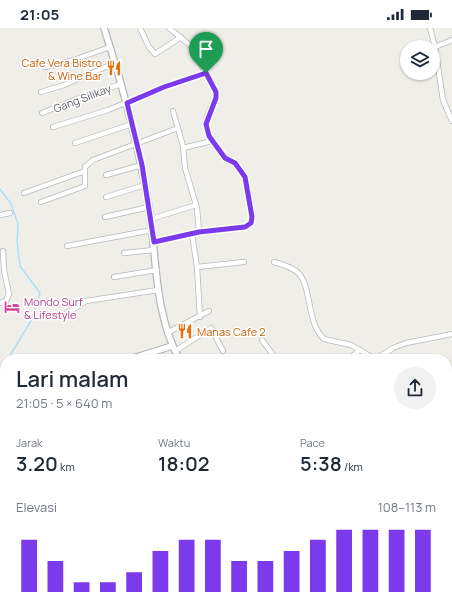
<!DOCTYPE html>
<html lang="id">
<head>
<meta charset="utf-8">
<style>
  :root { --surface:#fff; --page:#f2f2f3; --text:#1f2937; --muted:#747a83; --accent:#7c3aed }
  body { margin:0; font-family:Manrope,sans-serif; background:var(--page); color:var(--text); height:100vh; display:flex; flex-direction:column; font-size:15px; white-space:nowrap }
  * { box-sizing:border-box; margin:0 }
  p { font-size:13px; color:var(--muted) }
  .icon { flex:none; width:22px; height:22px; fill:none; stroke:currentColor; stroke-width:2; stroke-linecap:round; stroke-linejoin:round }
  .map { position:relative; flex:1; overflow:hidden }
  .side { position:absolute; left:0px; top:326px; width:452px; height:256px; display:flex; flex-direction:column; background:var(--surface); border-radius:16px 16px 0 0; box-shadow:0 1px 3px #0004 }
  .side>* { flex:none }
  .fabs { position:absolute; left:400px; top:12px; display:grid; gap:8px }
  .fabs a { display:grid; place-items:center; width:40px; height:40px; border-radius:50%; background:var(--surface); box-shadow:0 1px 3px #0004; font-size:20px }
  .pin { position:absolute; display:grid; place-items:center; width:34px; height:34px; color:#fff; margin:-41px -17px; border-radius:50% 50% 50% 0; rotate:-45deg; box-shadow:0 0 4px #0007 }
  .pin .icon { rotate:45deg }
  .round { display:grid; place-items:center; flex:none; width:42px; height:42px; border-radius:21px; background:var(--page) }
  .headline { display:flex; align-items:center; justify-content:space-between; height:68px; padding:0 16px }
  h1 { font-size:22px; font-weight:600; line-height:30px }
  .stats { display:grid; grid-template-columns:repeat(3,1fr); gap:6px; height:68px; padding:4px 16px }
  .stats div { display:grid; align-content:center }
  .stats b { font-size:20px; font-weight:600 }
  .stats small { font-size:11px; font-weight:400 }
  .stats p { font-size:11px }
  .chart { height:112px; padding:8px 16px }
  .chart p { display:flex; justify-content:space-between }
  .chart svg { width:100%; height:72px; margin-top:4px; stroke:var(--accent); stroke-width:6 }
  .status { display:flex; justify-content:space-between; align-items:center; height:28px; padding:0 20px; background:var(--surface); direction:ltr }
  .status svg { height:11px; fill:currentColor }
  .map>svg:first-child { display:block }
</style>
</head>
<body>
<div class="status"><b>21:05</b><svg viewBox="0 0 49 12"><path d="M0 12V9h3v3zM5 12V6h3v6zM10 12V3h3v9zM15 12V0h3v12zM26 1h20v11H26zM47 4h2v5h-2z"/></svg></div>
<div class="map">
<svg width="452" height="582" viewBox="0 0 452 582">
  <rect width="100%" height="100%" fill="#f0eee8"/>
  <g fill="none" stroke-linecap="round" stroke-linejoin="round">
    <g stroke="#b1def7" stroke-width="1.5">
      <polyline points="0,161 11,176 18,196 17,214 20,238 40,265 32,291 8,331"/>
      <polyline points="0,341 5,335"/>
    </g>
    <defs>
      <g id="minor">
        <polyline points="140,0 149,19 155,26 181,9"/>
        <polyline points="430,0 435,19 443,72 452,93"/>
        <polyline points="435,19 452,12"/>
        <polyline points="45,39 71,33 110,19"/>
        <polyline points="41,64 64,57 115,35"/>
        <polyline points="173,83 183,118 185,140 197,180 199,204"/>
        <polyline points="42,85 77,71 121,56"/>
        <polyline points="53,99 108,82 164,59 206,45"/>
        <polyline points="75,115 132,96"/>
        <polyline points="183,120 212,113"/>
        <polyline points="106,147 142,137"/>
        <polyline points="24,165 85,143"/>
        <polyline points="106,169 145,157"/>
        <polyline points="41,174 85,158 85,139 93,132 178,100"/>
        <polyline points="0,187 10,185"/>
        <polyline points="105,189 149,179"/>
        <polyline points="151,191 196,177"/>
        <polyline points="192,206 197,239 200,289"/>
        <path d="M154 214 199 204 245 199 251 195 253 189C250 175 249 156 242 144 237 137 232 135 226 130 217 123 207 108 206 96 205 85 216 76 216 64L191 18 169 0"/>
        <polyline points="67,218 152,202"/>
        <polyline points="124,225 154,222"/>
        <path d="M274 234C281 236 290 239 296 243 313 256 305 293 324 311L351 317 375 331"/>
        <polyline points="197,239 244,234"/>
        <polyline points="114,249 157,242"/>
        <polyline points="0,275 6,273 9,266 4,242 3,223"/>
        <polyline points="61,289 86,273 158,262"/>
        <polyline points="167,305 209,283"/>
        <polyline points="262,312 276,331"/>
        <polyline points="175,323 211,300 223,323"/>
        <polyline points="349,331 360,322"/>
        <polyline points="376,331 393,320 406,315 452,306"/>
        <polyline points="447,533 452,531"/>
        <polyline points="208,577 214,582"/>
        <polyline points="53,581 58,577"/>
      </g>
      <g id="tertiary">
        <path d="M104 0C123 59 139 119 149 180 157 231 154 284 179 331"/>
        <polyline points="130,331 172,318"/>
        <polyline points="0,404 5,402"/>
        <polyline points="256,577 257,582"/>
      </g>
    </defs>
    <use href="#minor" stroke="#b5b8bb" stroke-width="6"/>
    <use href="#tertiary" stroke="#b5b8bb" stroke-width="8"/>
    <use href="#minor" stroke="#fff" stroke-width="4.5"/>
    <use href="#tertiary" stroke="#fff" stroke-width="5.5"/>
  </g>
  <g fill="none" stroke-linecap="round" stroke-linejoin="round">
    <defs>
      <polygon id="route" points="206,45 216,64 216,70 206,96 209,108 225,130 235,135 245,149 252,189 251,195 245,199 199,204 154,214 142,137 127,75 164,59"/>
    </defs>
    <use href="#route" stroke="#fff" stroke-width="8"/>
    <use href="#route" stroke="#7c3aed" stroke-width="5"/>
  </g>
  <defs>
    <symbol id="restaurant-bare" viewBox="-9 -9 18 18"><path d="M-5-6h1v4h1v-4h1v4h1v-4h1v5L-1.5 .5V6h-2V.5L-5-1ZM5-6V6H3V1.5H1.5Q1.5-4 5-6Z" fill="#e8710a" stroke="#fff" stroke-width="2.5" paint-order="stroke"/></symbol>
    <symbol id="hotel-bare" viewBox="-9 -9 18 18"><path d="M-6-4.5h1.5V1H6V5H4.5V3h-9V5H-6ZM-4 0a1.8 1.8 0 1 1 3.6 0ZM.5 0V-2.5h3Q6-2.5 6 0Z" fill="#d1479c" stroke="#fff" stroke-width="2.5" paint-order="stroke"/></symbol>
  </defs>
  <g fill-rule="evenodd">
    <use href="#restaurant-bare" x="103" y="29" width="22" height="22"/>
    <use href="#hotel-bare" x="1" y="268" width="22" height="22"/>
    <use href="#restaurant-bare" x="174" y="292" width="22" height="22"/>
  </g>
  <g text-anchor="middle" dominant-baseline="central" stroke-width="3" stroke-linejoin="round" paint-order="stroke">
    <g font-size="11" fill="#c56008" stroke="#fff" text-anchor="end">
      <text x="102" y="34">Cafe Vera Bistro<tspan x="102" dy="13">&amp; Wine Bar</tspan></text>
      <text x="197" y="303" text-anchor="start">Manas Cafe 2</text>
    </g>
    <g font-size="11" fill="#5f6367" stroke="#fff">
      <text transform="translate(82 70) rotate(-21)">Gang Silikay</text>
    </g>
    <g font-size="11" fill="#b23c85" stroke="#fff" text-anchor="start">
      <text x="24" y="273">Mondo Surf<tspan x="24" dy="13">&amp; Lifestyle</tspan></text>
    </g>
  </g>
</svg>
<div class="fabs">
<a><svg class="icon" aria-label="layers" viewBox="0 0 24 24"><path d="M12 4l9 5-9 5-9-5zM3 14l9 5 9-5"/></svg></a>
</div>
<div class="pin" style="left:206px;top:45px;background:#1e9e55"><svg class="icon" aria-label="arrive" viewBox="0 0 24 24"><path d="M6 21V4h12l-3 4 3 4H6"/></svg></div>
<section class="side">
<div class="headline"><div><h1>Lari malam</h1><p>21:05 · 5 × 640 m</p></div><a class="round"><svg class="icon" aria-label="share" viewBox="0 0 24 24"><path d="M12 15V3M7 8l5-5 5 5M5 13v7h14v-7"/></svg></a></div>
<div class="stats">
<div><p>Jarak</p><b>3.20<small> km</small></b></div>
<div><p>Waktu</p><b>18:02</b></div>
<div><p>Pace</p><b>5:38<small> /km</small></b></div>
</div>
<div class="chart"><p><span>Elevasi</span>108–113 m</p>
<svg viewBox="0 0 160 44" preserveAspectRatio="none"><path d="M5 44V12M15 44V25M25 44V38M35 44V38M45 44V32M55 44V19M65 44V12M75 44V12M85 44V25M95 44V25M105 44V19M115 44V12M125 44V6M135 44V6M145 44V6M155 44V6"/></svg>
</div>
</section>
</div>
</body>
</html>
